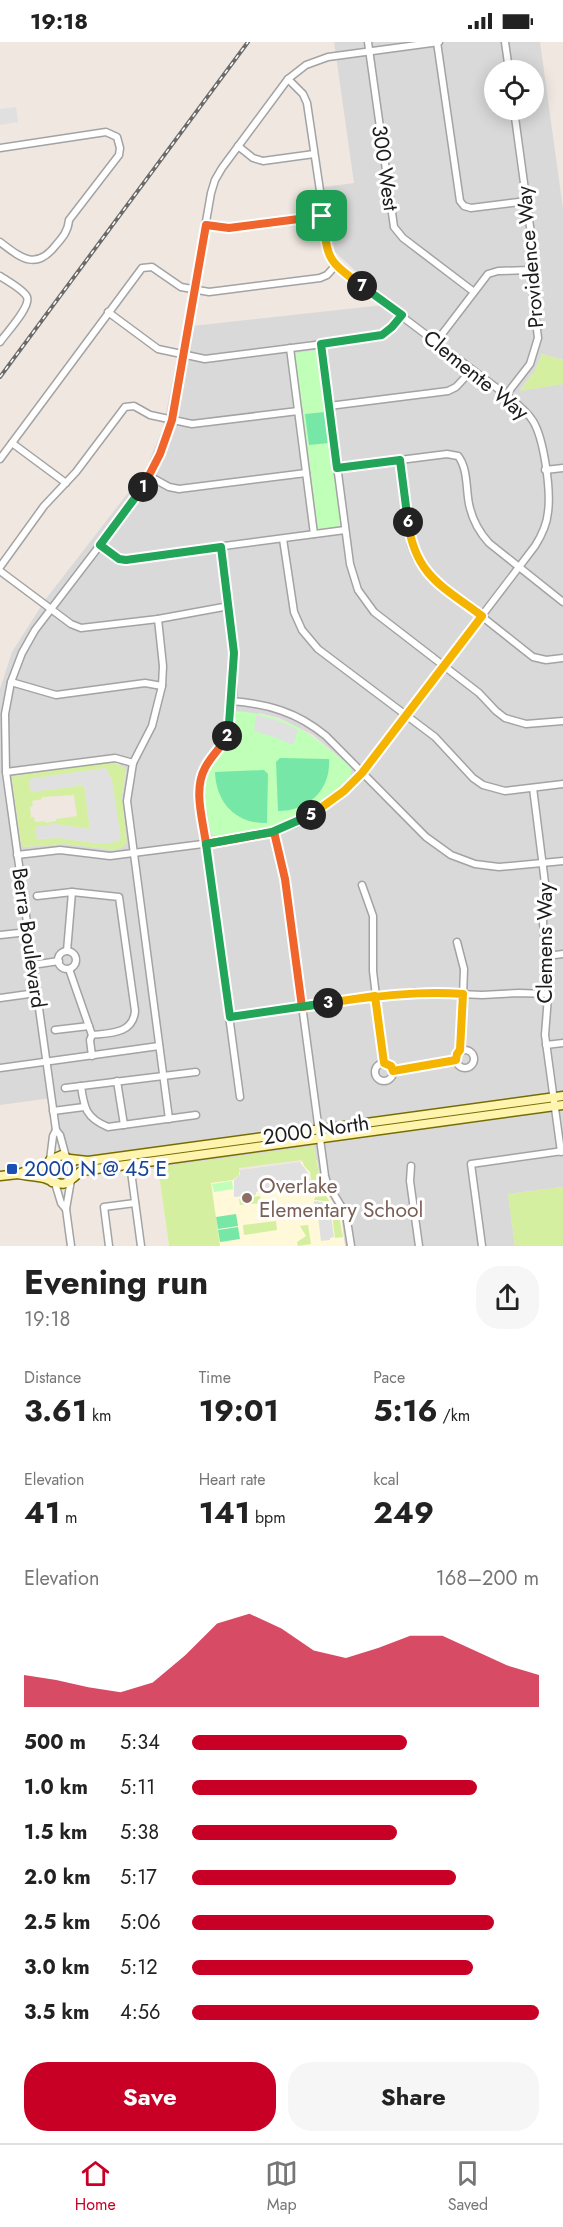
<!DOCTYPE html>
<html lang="en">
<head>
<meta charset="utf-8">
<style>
  :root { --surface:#fff; --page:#f6f6f6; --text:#222; --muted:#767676; --line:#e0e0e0; --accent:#c80025 }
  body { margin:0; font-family:Jost,sans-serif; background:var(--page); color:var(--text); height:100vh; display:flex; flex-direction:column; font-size:22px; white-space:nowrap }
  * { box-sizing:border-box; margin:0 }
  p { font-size:20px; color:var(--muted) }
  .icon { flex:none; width:33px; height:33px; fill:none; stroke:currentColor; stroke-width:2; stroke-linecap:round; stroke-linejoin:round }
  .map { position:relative; height:1204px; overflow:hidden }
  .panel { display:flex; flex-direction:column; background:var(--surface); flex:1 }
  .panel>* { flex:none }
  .buttons { position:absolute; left:484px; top:18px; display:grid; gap:12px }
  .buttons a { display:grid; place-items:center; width:60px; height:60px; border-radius:50%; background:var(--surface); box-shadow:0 3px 15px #0003; font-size:30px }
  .pin { position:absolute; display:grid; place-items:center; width:51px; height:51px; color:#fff; margin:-26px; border-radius:12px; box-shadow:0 3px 9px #0006 }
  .km { position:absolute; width:30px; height:30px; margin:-15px; border-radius:50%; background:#222; color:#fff; font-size:16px; line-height:30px; text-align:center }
  .round { display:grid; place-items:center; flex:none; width:63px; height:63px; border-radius:24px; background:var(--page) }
  .headline { display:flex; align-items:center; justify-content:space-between; height:102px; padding:0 24px }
  h1 { font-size:33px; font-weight:700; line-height:45px }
  .figures { display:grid; grid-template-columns:repeat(3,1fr); gap:9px; height:102px; padding:6px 24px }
  .figures div { display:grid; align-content:center }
  .figures b { font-size:30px; font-weight:700 }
  .figures small { font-size:16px; font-weight:400 }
  .figures p { font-size:16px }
  .chart { height:168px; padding:12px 24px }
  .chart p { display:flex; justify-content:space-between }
  .chart svg { width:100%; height:108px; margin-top:6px; fill:var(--accent); opacity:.7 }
  .action { display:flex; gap:12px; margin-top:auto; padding:12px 24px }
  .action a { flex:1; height:69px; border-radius:24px; background:var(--accent); color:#fff; font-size:24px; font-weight:700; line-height:69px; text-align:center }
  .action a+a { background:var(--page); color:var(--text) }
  ul { padding:0 24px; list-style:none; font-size:20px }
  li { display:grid; grid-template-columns:96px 72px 1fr; align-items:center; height:45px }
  li i { height:15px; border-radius:8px; background:var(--accent) }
  .status { display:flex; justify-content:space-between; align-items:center; height:42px; padding:0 30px; background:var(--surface); direction:ltr }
  .status svg { height:16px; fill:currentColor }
  .menu { display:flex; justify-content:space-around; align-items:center; height:84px; border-top:2px solid var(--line); background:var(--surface); font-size:16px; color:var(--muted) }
  .menu a { display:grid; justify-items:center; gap:3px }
  .menu .on { color:var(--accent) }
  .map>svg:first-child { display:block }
</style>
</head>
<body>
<div class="status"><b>19:18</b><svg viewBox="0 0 49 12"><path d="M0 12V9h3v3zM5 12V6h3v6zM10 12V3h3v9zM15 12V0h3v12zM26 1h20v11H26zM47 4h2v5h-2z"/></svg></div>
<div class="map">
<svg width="563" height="1204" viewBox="0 0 563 1204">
  <rect width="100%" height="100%" fill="#efe7e0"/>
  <path fill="#dad9d9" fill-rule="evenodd" d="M334 0H540L563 167V318L542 312 535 328 520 348 563 342V1145L508 1152 515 1204H345L341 1174 320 1139 314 1104 239 1116 204 1119 181 1124 62 1136 52 1056 0 1063V647L12 610 45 558 145 429 163 386 183 285 392 262 335 210 324 145 354 141ZM495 28H534V68H495ZM296 312 341 484 318 487ZM259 671 279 676 313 693 351 725 350 737 329 756 305 772 282 782 259 789 218 795 210 727 232 698ZM112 720 118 721 126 730 122 754 123 776 116 808 64 802 23 805 21 802 12 737 14 734Z"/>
  <polygon fill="#fff8d9" points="317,1118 320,1139 341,1174 345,1204 169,1204 160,1138"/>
  <g fill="#d5efa0" fill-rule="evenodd">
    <polygon points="542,312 563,318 563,342 520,349 535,328"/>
    <path d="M112 720 126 726 122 754 127 800 123 805 116 808 64 802 23 805 21 802 12 737 14 734ZM106 726 102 802 59 796 37 797 36 785 54 782 90 787 84 743 31 750 29 737ZM74 753 77 774 56 777V779L45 781V779L35 780 34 775H31L30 765 33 764 32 759 42 757V755Z"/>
    <path d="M314 1104 321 1144 312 1145 310 1130 304 1124 302 1118 239 1126V1133L233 1138 211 1141 220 1204H169L158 1125C210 1119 262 1111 314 1104Z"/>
    <polygon points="563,1145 563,1204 515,1204 508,1152"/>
    <polygon points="260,1154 261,1161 240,1163 239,1157"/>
    <polygon points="326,1154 339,1174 343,1195 335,1196 331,1165 327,1165 324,1159 314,1158 315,1155"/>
    <polygon points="276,1179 277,1188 244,1193 243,1183"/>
    <polygon points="308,1183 311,1202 298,1204 297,1200 306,1194 300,1184"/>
  </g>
  <g fill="#bfffb7">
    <polygon points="318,308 341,484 318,487 295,311"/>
    <path d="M235 669C290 673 311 692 351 725 360 757 238 806 211 792L204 754 206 737 210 727 232 698Z"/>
    <polygon points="232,1139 233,1147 214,1150 212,1142"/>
  </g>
  <g fill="#76e7a6">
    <polygon points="325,370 329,401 309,403 305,372"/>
    <path d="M280 716 329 717C331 748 308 769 278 769L276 720Z"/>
    <path d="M264 728 268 732 267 781C235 782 216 760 215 730Z"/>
    <polygon points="236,1172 238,1184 218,1187 216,1175"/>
    <polygon points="238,1185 240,1197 220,1200 218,1188"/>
  </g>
  <g fill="#e0e0e0">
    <polygon points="16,65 18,80 0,83 0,67"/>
    <polygon points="256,673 279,679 298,688 293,703 274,695 254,689"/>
    <polygon points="106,726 112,738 121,796 117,800 102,802 59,796 37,797 35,785 54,782 90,787 84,743 31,750 29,737"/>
    <polygon points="300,1120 309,1132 311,1145 303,1146 302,1142 265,1147 256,1150 256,1153 234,1155 234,1138 240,1132 239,1128"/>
    <polygon points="314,1159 322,1160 327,1166 330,1166 334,1195 330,1196 330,1198 321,1199 317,1165 314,1165"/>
  </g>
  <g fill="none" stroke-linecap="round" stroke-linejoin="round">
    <defs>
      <g id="street">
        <polyline points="368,0 394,185 403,196 474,250"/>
        <polyline points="437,0 460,159 464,164 471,166 527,159"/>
        <polyline points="505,0 509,28"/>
        <polyline points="238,104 253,116 263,119 314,112"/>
        <path d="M0 106 106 90 117 95 120 106 119 113 69 178C68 189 63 195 56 203 36 229 21 216 0 200"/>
        <polyline points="206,183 229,186 322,174"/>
        <path d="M0 234C7 239 23 247 27 255 31 265 6 291 0 300"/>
        <polyline points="108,270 158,307 205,317 378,295 389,288 402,273"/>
        <polyline points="436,300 488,232 498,229 530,228"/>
        <polyline points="321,302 350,522 358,548 374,570 479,651 496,669 505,676 526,682 563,679"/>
        <polyline points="290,306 314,492"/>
        <polyline points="506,353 530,322 538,296 530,228 531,192 514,68"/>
        <polyline points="329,364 448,349 456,345 472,328"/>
        <polyline points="12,401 66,441"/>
        <polyline points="0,417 142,226 152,225 181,245 209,250 320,236 327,233 335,224"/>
        <polyline points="400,418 411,502 416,515 427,531 533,615 546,618 563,616"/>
        <path d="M337 426 447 412 458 414C468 426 466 448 469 462 472 477 479 490 489 501L563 560"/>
        <polyline points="545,428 563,426"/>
        <polyline points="149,434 169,445 179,447 306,431"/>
        <polyline points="283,497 294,570 302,588 318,607 435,695 473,736 483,743 505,749 563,742"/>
        <polyline points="100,503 119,517 126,517 345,488"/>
        <path d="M221 505C229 565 240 625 229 686 224 712 199 720 199 752L240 1055"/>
        <polyline points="0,525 44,464 76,430 125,365 134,364 150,373 192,382 298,369"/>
        <polyline points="0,529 71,582 81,586 158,577 229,564"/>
        <polyline points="158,577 163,624 162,644 152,684 133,721 127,759 169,1077"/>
        <polyline points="11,640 56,653 145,641 162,644"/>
        <path d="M231 659C268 662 297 670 326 694L426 795 451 813 475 822 499 825 563 819"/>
        <polyline points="6,730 115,716 133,721"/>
        <polyline points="533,746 545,841 543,881 549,942 545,993 561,1110"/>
        <polyline points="274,790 285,837 325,1134 327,1141 346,1172 351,1204"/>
        <path d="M17 813 60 808 110 814 249 796 272 790 295 782 319 768 344 749 362 731 535 504C542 493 547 482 548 470 551 448 544 397 533 379 526 368 516 361 506 353L335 224 330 216 307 61 303 52 288 37"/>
        <polyline points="362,843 373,874 373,929 384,1021"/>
        <path d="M72 850 119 855 135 969C133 992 110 991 92 993L90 998 92 1014"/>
        <polyline points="37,854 72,850 67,909"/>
        <polyline points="0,893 28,890"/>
        <polyline points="457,900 464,927 461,1008"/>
        <circle cx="67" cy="918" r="9"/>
        <polyline points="547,914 563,912"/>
        <polyline points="32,923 59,919"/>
        <polyline points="69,927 92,993"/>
        <polyline points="0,956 36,951"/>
        <polyline points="230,975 415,950 482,953 519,951 548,952"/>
        <polyline points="55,988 89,984"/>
        <polyline points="546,1003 563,1001"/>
        <circle cx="465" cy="1017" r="9"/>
        <circle cx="384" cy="1030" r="9"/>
        <polyline points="0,1026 159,1004"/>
        <polyline points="393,1029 456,1018"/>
        <polyline points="117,1039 124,1083"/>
        <path d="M81 1044C84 1066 86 1076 108 1085L196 1073"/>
        <polyline points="65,1046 196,1030"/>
        <polyline points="53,1069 84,1065"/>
        <polyline points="66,1115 60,1093 56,1088 6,730 5,672 11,640 22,611 35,588 133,460 149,434 170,386 211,151 215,138 222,126 288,37 306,23 328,15 439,0"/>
        <polyline points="50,1118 53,1094 56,1088"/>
        <polyline points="130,1122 141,1204"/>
        <polyline points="411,1124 410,1139 419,1204"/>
        <polyline points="55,1141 61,1161 66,1167"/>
        <polyline points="71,1204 66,1167 71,1138"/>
        <polyline points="109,1204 104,1165 135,1161"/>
        <polyline points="482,1204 471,1122 563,1109"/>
      </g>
      <g id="secondary">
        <polyline points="70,1117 88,1119 563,1054"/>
        <path d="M18 1132C26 1134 35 1134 44 1136 56 1140 66 1148 74 1133"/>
        <polyline points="0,1134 18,1132 47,1122"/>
        <polyline points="73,1136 80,1130 89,1128 563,1063"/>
        <polyline points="52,1140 49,1136 46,1127 50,1118 62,1113 73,1120"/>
      </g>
    </defs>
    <use href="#street" stroke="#a3a3a3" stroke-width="9"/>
    <use href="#secondary" stroke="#766d00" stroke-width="11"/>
    <use href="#street" stroke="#fff" stroke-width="6"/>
    <use href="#secondary" stroke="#fff4ae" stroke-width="8"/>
    <defs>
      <polyline id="rail" points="0,335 248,0"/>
    </defs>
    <use href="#rail" stroke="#6a6a6a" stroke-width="4"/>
    <use href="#rail" stroke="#fff" stroke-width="1.5" stroke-dasharray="4.5" stroke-linecap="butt"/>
  </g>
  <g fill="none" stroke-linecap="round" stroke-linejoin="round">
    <defs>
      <polyline id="split-1" points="143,445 160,412 172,378 206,183 229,186 322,174"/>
      <polyline id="split-2" points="143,445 100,503 119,517 126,518 221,505 234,611 229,682 227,694"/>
      <path id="split-3" d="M227 694C221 706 211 714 205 726 193 748 203 778 206 802L274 790 285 837 302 965 328 961"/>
      <path id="split-4" d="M328 961 375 954 384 1021 391 1024 393 1029 456 1018 457 1012 460 1008 463 952C419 949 377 954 333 960"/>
      <polyline id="split-5" points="311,773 272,790 206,802 230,975 333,960"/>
      <path id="split-6" d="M311 773 344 749 362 731 482 574C442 544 415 533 408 480"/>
      <polyline id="split-7" points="362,244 402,273 392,285 382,293 321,302 337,426 400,418 408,480"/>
      <path id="split-8" d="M322 174C329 219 325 216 362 244"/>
    </defs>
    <use href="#split-1" stroke="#fff" stroke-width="12"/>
    <use href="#split-2" stroke="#fff" stroke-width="12"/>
    <use href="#split-3" stroke="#fff" stroke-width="12"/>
    <use href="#split-4" stroke="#fff" stroke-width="12"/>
    <use href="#split-5" stroke="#fff" stroke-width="12"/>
    <use href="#split-6" stroke="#fff" stroke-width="12"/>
    <use href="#split-7" stroke="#fff" stroke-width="12"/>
    <use href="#split-8" stroke="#fff" stroke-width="12"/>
    <use href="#split-1" stroke="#f0652b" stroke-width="8"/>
    <use href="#split-2" stroke="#22a559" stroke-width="8"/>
    <use href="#split-3" stroke="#f0652b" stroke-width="8"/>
    <use href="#split-4" stroke="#f5b400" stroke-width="8"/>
    <use href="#split-5" stroke="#22a559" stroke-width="8"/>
    <use href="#split-6" stroke="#f5b400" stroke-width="8"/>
    <use href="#split-7" stroke="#22a559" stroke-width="8"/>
    <use href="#split-8" stroke="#f5b400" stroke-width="8"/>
  </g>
  <rect fill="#1a4fb4" stroke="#fff" stroke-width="2" x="6" y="1121" width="12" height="12" rx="3"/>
  <circle fill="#8d6e63" stroke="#fff" stroke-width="2" cx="247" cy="1156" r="6"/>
  <g text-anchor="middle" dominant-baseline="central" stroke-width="6" stroke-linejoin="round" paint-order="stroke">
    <g font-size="21" fill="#1c1c1c" stroke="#fff">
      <text transform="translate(385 126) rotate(82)">300 West</text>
      <text transform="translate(530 215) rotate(-95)">Providence Way</text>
      <text transform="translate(476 333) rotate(39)">Clemente Way</text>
      <text transform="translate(29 896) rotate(82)">Berra Boulevard</text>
      <text transform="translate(545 901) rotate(-90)">Clemens Way</text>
      <text transform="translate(316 1088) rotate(-8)">2000 North</text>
    </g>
    <g font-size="21" fill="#164399" stroke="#fff" text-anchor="start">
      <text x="24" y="1127">2000 N @ 45 E</text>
    </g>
    <g font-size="21" fill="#785e54" stroke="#fff" text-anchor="start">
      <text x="259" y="1144">Overlake<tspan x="259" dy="24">Elementary School</tspan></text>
    </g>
  </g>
</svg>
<div class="buttons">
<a><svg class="icon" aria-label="locate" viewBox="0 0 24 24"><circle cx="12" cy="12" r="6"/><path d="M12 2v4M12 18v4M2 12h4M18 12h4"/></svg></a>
</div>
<div class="pin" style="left:322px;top:174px;background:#1e9e55"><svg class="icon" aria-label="arrive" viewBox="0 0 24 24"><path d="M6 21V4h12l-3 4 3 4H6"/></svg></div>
<b class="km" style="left:143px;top:445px">1</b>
<b class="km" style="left:227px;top:694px">2</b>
<b class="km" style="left:328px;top:961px">3</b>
<b class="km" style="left:311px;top:773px">5</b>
<b class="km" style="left:408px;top:480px">6</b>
<b class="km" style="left:362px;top:244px">7</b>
</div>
<section class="panel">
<div class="headline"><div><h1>Evening run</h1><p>19:18</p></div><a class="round"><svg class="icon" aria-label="share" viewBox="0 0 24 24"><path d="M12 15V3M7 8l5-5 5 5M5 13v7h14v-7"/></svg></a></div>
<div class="figures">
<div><p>Distance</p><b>3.61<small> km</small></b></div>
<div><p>Time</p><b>19:01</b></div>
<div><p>Pace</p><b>5:16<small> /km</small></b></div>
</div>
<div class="figures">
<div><p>Elevation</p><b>41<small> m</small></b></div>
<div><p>Heart rate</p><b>141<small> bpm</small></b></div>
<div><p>kcal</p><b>249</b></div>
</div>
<div class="chart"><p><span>Elevation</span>168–200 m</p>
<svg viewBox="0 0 160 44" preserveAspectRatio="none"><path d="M0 44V31L10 33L20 36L30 38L40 34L50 23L60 10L70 6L80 12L90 21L100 24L110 20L120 15L130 15L140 21L150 27L160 31V44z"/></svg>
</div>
<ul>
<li><b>500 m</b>5:34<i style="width:62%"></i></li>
<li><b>1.0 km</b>5:11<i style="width:82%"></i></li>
<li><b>1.5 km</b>5:38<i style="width:59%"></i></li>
<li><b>2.0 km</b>5:17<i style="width:76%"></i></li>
<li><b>2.5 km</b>5:06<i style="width:87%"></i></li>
<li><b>3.0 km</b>5:12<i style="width:81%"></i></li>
<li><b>3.5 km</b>4:56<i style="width:100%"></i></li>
</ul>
<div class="action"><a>Save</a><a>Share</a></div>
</section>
<nav class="menu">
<a class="on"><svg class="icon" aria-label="home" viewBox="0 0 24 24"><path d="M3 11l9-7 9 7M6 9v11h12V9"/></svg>Home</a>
<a><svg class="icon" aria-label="map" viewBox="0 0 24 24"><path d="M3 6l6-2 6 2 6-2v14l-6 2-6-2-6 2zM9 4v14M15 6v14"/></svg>Map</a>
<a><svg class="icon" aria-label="saved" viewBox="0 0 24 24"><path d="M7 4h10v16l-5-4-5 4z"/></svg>Saved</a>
</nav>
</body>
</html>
